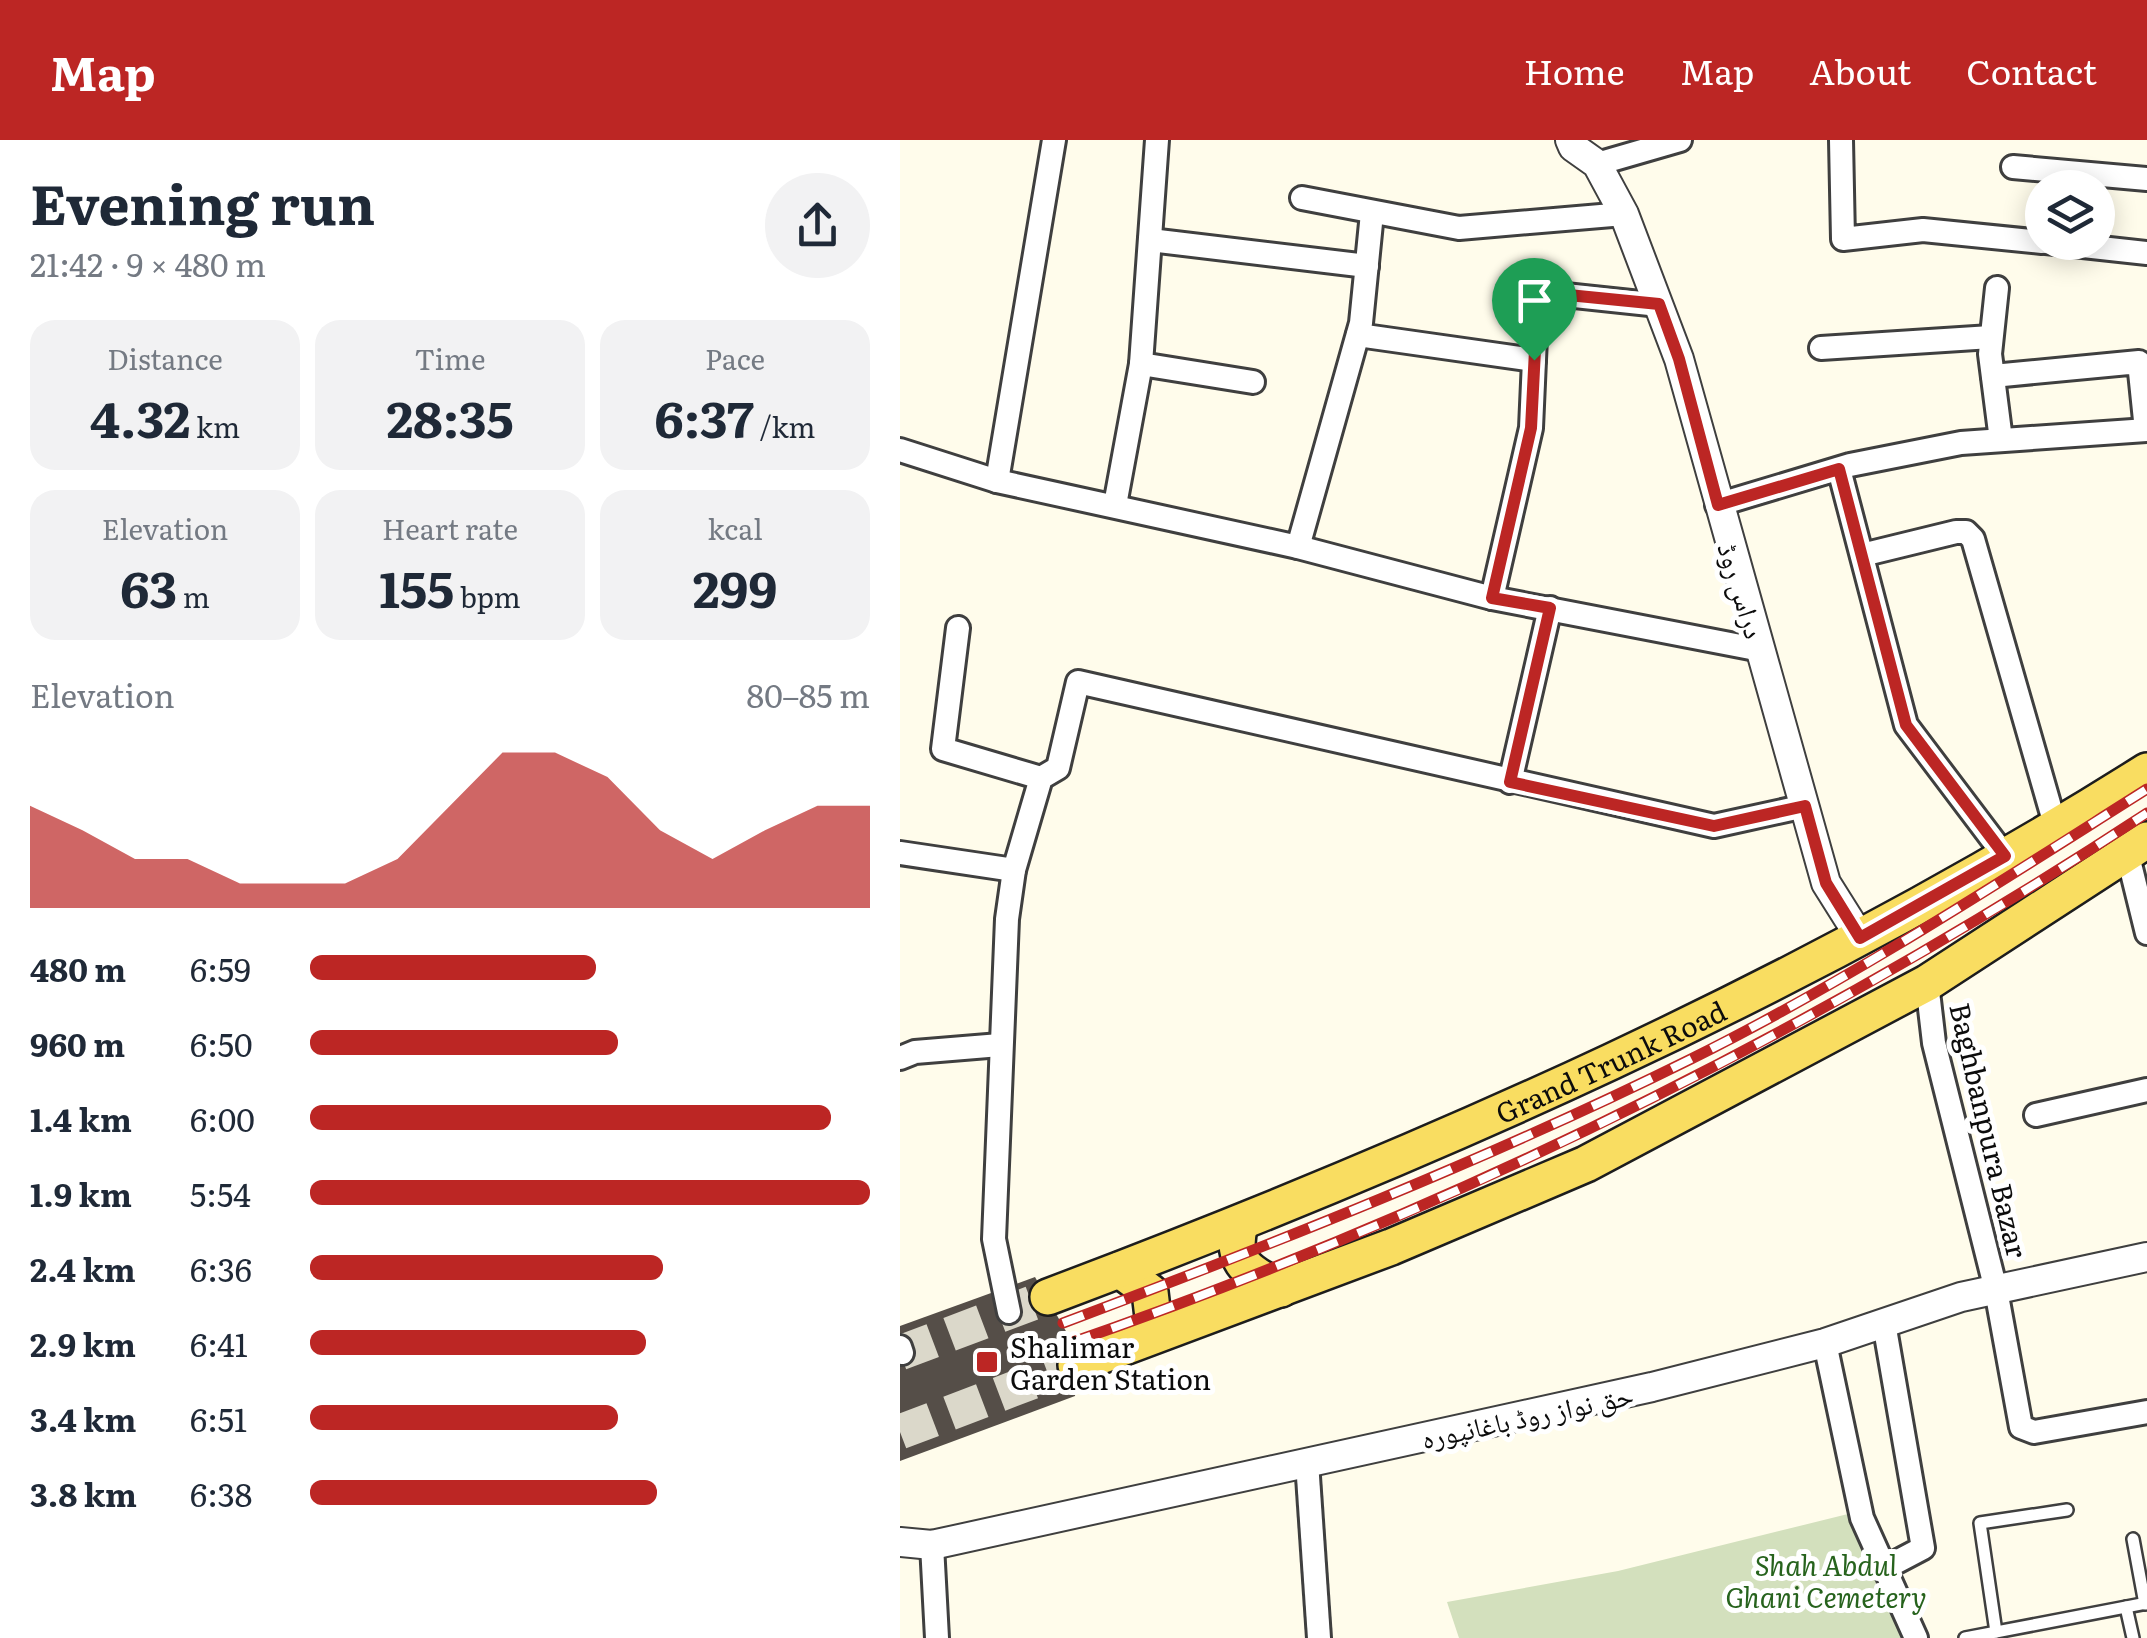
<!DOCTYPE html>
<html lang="en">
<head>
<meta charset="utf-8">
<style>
  :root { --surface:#fff; --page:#f2f2f3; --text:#1f2937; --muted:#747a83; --accent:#bc2624 }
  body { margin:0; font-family:Literata,"Noto Naskh Arabic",serif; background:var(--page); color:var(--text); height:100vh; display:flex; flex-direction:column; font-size:38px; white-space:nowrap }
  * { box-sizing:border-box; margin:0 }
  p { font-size:32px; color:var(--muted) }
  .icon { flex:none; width:55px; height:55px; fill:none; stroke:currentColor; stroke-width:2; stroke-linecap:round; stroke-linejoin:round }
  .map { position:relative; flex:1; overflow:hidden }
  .side { display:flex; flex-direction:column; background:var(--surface); width:900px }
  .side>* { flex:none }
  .controls { position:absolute; left:1125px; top:30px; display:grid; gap:20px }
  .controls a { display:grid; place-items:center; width:90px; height:90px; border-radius:50%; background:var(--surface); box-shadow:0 5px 25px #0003; font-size:50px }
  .pin { position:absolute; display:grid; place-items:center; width:85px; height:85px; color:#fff; margin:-102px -42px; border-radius:50% 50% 50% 0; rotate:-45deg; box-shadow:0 0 10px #0007 }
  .pin .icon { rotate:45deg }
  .round { display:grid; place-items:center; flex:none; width:105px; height:105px; border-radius:52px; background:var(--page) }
  .headline { display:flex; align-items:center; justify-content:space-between; height:170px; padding:0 30px }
  h1 { font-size:55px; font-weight:700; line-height:75px }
  .metrics { display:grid; grid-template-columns:repeat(3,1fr); gap:15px; height:170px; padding:10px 30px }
  .metrics div { display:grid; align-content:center; border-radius:25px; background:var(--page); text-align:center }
  .metrics b { font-size:50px; font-weight:700 }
  .metrics small { font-size:28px; font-weight:400 }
  .metrics p { font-size:28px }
  .chart { height:280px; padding:20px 30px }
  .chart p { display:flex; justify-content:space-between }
  .chart svg { width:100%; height:180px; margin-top:10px; fill:var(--accent); opacity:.7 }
  ul { padding:0 30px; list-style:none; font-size:32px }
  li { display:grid; grid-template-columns:160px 120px 1fr; align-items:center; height:75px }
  li i { height:25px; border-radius:12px; background:var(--accent) }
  header { display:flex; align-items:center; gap:60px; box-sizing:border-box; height:140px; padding:0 50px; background:var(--accent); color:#fff }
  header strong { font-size:48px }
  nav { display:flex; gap:55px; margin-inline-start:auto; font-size:35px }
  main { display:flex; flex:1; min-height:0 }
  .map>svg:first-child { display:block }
</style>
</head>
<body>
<header>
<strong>Map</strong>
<nav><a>Home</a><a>Map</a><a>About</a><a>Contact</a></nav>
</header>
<main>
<section class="side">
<div class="headline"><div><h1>Evening run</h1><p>21:42 · 9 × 480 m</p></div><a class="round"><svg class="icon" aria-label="share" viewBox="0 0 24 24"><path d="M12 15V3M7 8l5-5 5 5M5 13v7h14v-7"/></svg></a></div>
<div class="metrics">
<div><p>Distance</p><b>4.32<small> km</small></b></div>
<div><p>Time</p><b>28:35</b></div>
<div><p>Pace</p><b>6:37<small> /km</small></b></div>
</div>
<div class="metrics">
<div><p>Elevation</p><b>63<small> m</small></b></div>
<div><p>Heart rate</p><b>155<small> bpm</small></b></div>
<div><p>kcal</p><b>299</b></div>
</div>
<div class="chart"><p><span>Elevation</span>80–85 m</p>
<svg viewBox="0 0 160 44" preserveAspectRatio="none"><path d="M0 44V19L10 25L20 32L30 32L40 38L50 38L60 38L70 32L80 19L90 6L100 6L110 12L120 25L130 32L140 25L150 19L160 19V44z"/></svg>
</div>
<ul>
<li><b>480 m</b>6:59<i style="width:51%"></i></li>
<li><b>960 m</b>6:50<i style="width:55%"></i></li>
<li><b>1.4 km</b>6:00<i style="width:93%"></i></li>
<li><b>1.9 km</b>5:54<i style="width:100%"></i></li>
<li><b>2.4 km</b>6:36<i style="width:63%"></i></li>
<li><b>2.9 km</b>6:41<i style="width:60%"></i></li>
<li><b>3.4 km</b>6:51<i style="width:55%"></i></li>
<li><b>3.8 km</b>6:38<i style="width:62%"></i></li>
</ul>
</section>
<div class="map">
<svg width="1247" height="1498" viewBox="0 0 1247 1498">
  <rect width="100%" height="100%" fill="#fffceb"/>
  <polygon fill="#d3e0bd" points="960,1371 1016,1498 559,1498 547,1462 718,1431"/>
  <polygon fill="#554e48" points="135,1137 167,1193 177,1236 175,1256 0,1321 0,1186"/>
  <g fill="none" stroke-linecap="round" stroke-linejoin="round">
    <g stroke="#dbd8ca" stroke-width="35" stroke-dasharray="35 18" stroke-linecap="butt">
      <polyline points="0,1213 148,1157"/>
      <polyline points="0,1292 176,1225"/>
    </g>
    <defs>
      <g id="service">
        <polyline points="1233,1399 1245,1464"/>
        <polyline points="1226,1467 1233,1498"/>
        <polyline points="1096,1492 1080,1383 1167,1370"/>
        <polyline points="1065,1498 1247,1463"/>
      </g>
      <g id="minor">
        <polyline points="941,0 943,99 1023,90 1142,102"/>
        <polyline points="697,24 780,0"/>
        <polyline points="1113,27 1247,39"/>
        <polyline points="402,58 559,88 724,74"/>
        <polyline points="250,100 467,126"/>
        <polyline points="1146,102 1247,113"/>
        <polyline points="1097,148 1090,214 1101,300"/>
        <polyline points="458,195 634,220"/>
        <polyline points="921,208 1091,197"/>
        <polyline points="241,224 353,242"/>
        <polyline points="1093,236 1239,222 1246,290"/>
        <polyline points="0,310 97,341 398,407 592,458 861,510"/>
        <polyline points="939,329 1006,585 1105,716"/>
        <polyline points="97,341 154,0"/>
        <polyline points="215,365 241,224 257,0"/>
        <polyline points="817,365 950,325 1061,303 1247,290"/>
        <polyline points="398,407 461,183 472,73"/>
        <polyline points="962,415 1056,392 1066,392 1073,399 1156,688"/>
        <polyline points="592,458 631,288 637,152 759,165"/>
        <polyline points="58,488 43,609 141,638"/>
        <polyline points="610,642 650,468"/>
        <polyline points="1227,712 1247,793"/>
        <polyline points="0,713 114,730"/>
        <polyline points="1027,843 1034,903 1096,1150 1121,1287 1134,1292 1247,1272"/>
        <polyline points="0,918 15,912 100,905"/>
        <polyline points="1136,975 1247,950"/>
        <polyline points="109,1172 94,1099 107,779 114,730 141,638 158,628 178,542 814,686 905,666"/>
        <polyline points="984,1183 1023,1408 985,1428"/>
        <polyline points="925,1203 962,1378 1016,1498"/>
        <polyline points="0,1207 2,1213"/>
        <polyline points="407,1322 419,1498"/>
        <polyline points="32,1405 37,1498"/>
      </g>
      <g id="tertiary">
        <polyline points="670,0 673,7 697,24 724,74 779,219 926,743 960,797"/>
        <polyline points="0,1402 32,1405 752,1247 925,1203 1061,1157 1247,1117"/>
      </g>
      <g id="primary">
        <path d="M340 1085C329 1123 350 1133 381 1149"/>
        <polyline points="220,1130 250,1152 255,1194"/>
        <path id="s1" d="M148 1157C529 1013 902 849 1247 631"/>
        <polyline points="176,1225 491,1107 686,1024 1027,843 1247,700"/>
      </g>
    </defs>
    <use href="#service" stroke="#3f3f3f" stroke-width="16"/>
    <use href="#minor" stroke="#3f3f3f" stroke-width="28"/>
    <use href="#tertiary" stroke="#3f3f3f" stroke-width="32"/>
    <use href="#primary" stroke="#1d1d1d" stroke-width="40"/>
    <use href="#service" stroke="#fff" stroke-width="11"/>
    <use href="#minor" stroke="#fff" stroke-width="22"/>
    <use href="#tertiary" stroke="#fff" stroke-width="28"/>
    <use href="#primary" stroke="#f9dd61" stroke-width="35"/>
    <defs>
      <g id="rail">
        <path d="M163 1183C376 1103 587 1020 791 919 948 841 1098 743 1247 649"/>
        <path d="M170 1203C554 1070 908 895 1247 673"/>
      </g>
    </defs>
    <use href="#rail" stroke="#bc2624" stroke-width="11"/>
    <use href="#rail" stroke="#fff" stroke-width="8" stroke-dasharray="22" stroke-linecap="butt"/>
  </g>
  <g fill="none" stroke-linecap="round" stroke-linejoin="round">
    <defs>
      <polygon id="route" points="638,152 759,164 779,219 818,365 939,329 1006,585 1105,716 960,798 926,743 905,666 814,686 610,642 650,468 592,458 631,288"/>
    </defs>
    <use href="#route" stroke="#fff" stroke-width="20"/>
    <use href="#route" stroke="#bc2624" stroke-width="12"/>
  </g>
  <rect fill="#bc2624" stroke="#fff" stroke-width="4" x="75" y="1210" width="24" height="24" rx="5"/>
  <g text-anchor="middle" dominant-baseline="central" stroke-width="10" stroke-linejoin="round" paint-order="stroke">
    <g font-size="28" fill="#0c0c0c" stroke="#fff">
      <text transform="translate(843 450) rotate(73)">دراس روڈ</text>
      <text stroke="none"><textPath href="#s1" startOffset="610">Grand Trunk Road</textPath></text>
      <text transform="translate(1090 990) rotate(77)">Baghbanpura Bazar</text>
      <text transform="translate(627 1275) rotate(-12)">حق نواز روڈ باغانپورہ</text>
    </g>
    <g font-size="28" fill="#0c0c0c" stroke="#fff" text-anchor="start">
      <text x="110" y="1206">Shalimar<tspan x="110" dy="32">Garden Station</tspan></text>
    </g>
    <g font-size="28" font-style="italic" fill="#27631d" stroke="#fff">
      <text x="926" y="1424">Shah Abdul<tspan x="926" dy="32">Ghani Cemetery</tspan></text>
    </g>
  </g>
</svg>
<div class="controls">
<a><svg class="icon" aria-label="layers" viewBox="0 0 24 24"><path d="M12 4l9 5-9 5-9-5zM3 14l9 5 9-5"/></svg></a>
</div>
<div class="pin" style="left:634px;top:220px;background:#1e9e55"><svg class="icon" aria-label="arrive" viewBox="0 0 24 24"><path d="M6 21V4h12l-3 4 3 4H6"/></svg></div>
</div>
</main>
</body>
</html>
